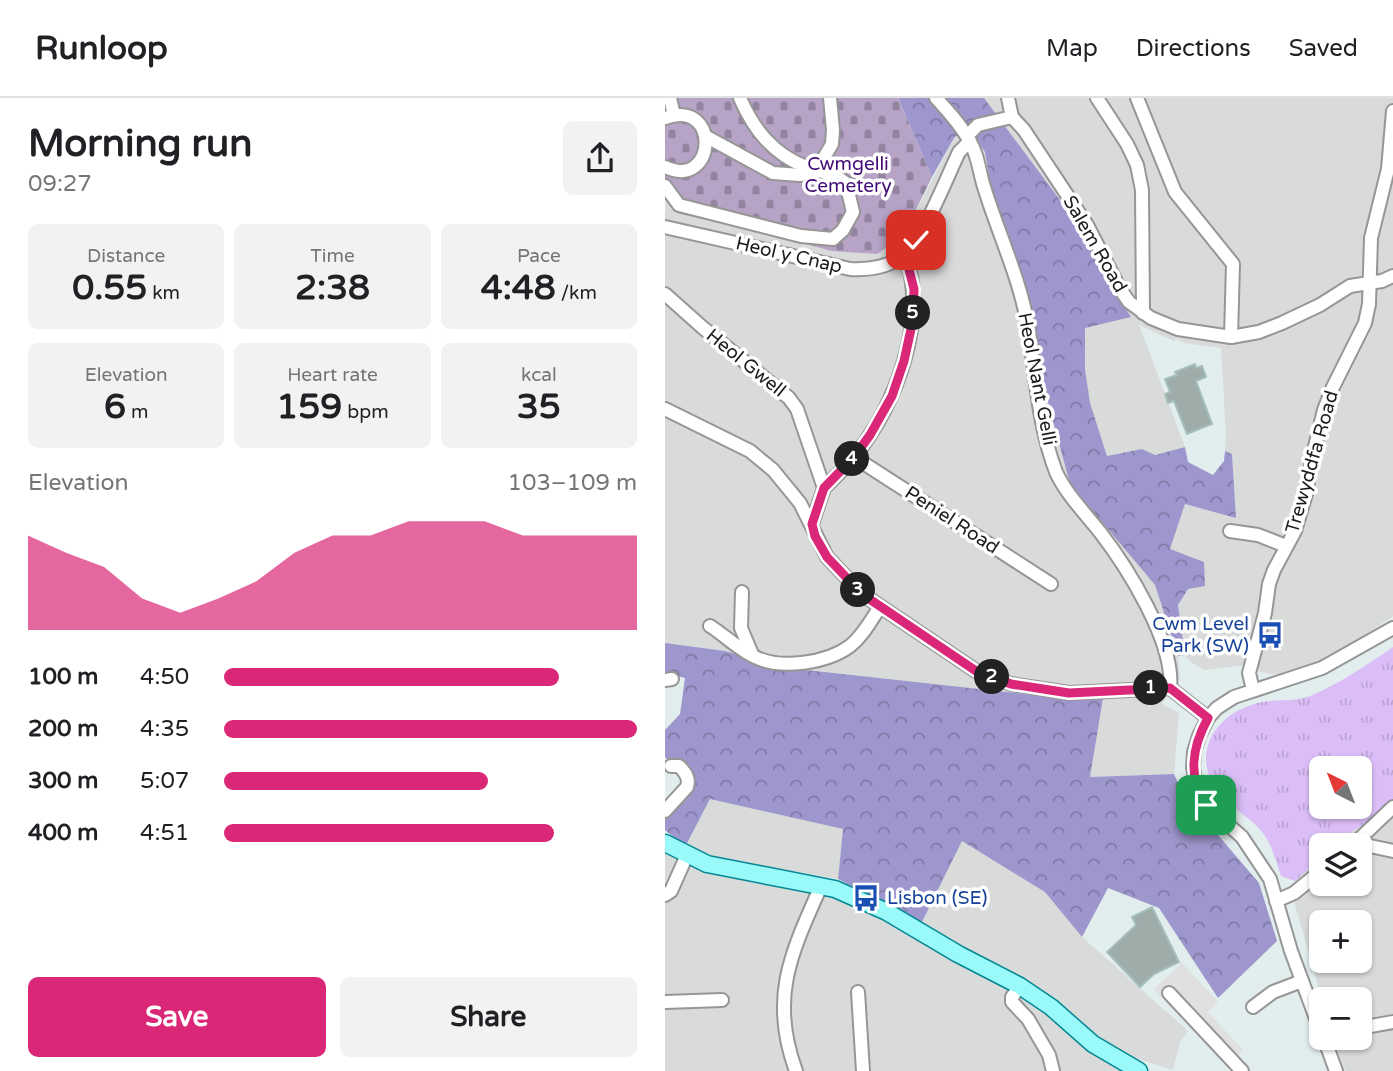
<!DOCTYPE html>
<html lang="en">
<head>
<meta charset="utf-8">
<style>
  :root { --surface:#fff; --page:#f2f2f2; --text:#202124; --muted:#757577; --line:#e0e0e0; --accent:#db2777 }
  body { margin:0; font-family:"Varela Round",sans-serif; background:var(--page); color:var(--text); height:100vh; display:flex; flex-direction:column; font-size:26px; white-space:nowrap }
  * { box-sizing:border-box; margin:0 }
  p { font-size:23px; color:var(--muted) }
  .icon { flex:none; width:38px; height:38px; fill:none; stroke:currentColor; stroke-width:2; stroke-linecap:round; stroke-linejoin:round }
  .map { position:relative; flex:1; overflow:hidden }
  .sheet { display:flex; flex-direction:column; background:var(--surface); width:665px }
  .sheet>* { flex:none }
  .needle { width:46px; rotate:318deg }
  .controls { position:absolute; left:644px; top:658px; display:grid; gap:14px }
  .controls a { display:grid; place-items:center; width:63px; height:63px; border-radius:10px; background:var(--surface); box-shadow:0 2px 5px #0004; font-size:35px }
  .pin { position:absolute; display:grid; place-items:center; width:60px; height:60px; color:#fff; margin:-30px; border-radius:14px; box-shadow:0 4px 10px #0006 }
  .km { position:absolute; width:35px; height:35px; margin:-18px; border-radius:50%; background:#222; color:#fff; font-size:19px; line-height:35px; text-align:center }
  .round { display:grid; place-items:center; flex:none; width:74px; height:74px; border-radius:10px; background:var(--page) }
  .headline { display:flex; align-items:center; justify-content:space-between; height:119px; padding:0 28px }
  h1 { font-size:38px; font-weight:800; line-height:52px }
  .figures { display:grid; grid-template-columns:repeat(3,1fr); gap:10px; height:119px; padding:7px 28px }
  .figures div { display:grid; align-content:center; border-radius:10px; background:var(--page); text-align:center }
  .figures b { font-size:35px; font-weight:800 }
  .figures small { font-size:19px; font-weight:400 }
  .figures p { font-size:19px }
  .chart { height:196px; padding:14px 28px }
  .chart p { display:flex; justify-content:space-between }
  .chart svg { width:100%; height:126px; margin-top:7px; fill:var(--accent); opacity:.7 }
  .action { display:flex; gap:14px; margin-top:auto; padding:14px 28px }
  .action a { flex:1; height:80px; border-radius:10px; background:var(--accent); color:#fff; font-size:28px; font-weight:800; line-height:80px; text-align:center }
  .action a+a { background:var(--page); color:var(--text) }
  ul { padding:0 28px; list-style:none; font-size:23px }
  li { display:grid; grid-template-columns:112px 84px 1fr; align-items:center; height:52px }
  li i { height:18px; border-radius:9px; background:var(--accent) }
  header { display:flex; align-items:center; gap:42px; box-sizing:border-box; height:98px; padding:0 35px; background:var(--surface); border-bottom:2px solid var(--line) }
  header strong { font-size:33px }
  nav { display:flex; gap:38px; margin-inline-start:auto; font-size:24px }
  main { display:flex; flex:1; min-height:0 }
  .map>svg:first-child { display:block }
</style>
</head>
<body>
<header>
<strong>Runloop</strong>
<nav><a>Map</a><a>Directions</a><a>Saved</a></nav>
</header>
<main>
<section class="sheet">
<div class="headline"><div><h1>Morning run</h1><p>09:27</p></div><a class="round"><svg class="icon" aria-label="share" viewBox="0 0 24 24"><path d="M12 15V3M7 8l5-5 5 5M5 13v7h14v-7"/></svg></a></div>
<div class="figures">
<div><p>Distance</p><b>0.55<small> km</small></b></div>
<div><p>Time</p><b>2:38</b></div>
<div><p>Pace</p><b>4:48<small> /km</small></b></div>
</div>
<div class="figures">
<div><p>Elevation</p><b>6<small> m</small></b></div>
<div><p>Heart rate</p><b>159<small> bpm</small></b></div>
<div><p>kcal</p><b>35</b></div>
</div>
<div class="chart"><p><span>Elevation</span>103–109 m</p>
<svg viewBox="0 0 160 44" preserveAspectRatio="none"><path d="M0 44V11L10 17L20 22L30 33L40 38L50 33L60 27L70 17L80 11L90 11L100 6L110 6L120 6L130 11L140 11L150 11L160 11V44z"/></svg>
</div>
<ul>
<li><b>100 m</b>4:50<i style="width:81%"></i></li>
<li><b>200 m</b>4:35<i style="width:100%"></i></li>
<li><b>300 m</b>5:07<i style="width:64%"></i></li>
<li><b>400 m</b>4:51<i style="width:80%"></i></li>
</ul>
<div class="action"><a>Save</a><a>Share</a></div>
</section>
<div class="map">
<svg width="728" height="973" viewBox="0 0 728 973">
  <defs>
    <pattern id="forest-crowns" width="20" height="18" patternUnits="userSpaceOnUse" patternTransform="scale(1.75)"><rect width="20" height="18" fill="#9e97cd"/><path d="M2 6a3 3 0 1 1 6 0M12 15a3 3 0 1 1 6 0" fill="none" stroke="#807aa6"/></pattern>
    <pattern id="cemetery-stones" width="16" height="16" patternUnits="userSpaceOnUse" patternTransform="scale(1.75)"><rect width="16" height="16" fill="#b7a3c6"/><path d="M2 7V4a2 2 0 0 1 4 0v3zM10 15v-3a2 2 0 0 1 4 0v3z" fill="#9484a0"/></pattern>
    <pattern id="park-tufts" width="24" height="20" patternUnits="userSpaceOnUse" patternTransform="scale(1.75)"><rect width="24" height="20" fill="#dbbef8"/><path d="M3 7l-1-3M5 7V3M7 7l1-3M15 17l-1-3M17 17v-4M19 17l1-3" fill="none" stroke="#bba3d4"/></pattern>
  </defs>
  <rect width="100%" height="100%" fill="#e2edee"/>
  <g fill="#d9dada" fill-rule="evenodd">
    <polygon points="319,0 728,0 728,518 678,552 626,575 614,577 595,574 591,566 539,572 526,564 520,557 513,507 523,491 540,487 504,452 520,406 571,419 567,356 560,353 561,336 556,250 519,245 511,241 509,243 474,227 520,349 490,357 477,351 442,358 425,306 420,271 420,229 466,218 395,103"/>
    <polygon points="302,29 321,54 327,96 405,386 490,487 513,558 515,580 497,606 514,615 509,676 425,679 437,600 369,597 123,570 60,553 0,545 0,96 238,138 289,40"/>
    <polygon points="45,701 178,731 173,781 46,759 20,749"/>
    <path d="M728 704V973H680L668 940H695V901H657L630 807V783L656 760V786H695V747H671L689 732 703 726ZM656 824H695V863H656Z"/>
    <polygon points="297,743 381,794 417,839 523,933 515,944 508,972 460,957 364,887 257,824"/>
    <polygon points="0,753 28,769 165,797 209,816 369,907 398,930 466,973 0,973"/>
  </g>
  <g fill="url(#forest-crowns)">
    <polygon points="233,0 319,0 395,102 466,219 420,230 420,271 425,305 442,358 477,351 490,357 520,349 523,364 548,377 559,363 560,353 567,356 571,420 520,406 505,451 539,464 540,488 523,491 513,507 520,557 513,558 490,487 405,386 327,96 320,54 302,29 289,40 267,79"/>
    <polygon points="0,545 60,553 123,570 369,597 438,600 425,679 509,676 518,696 594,785 612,843 553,900 494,810 443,790 417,839 380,794 297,743 257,824 173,781 178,731 45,701 20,749 0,732 0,715 25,690 0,659 0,632 15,616 20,580 0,575"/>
  </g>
  <polygon fill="url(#cemetery-stones)" points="0,0 233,0 267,79 238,138 212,156 166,153 101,134 15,116 0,96"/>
  <path fill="url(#park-tufts)" fill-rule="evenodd" d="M728 549V704L703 726 689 732 671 747H656V760L630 783 616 778C611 764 607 746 597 734 582 715 554 704 545 680 530 642 561 611 597 604 614 601 629 604 645 598 674 586 702 567 728 549ZM656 670H695V709H656Z"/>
  <polygon fill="#e0e0e0" points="517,865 553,904 543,914 578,952 561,968 489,891"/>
  <g fill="#9eacaa" stroke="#a5bfbb" stroke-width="2">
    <polygon points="530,266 531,270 537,268 541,279 531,283 547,326 522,336 509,303 503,305 500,296 505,294 500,281 512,277 510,274"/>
    <polygon points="487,809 514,864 489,876 475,889 442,854 471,827 467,819"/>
  </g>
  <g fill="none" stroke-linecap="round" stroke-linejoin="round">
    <defs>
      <g id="minor">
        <polyline points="5,0 9,17"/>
        <path d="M271 0C283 13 295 26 304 42 314 58 314 75 320 92 334 137 355 181 363 228 371 277 373 327 391 374 401 396 420 415 435 434 462 469 510 545 505 590"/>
        <polyline points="343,0 347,19"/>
        <polyline points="432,0 462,46 472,67 477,92 478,215"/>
        <polyline points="472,0 510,94 568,166 566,239"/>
        <path d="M0 20C57 0 51 93 0 69"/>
        <polyline points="302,38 313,27 347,19 359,32 422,127 455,191 464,204 486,220 513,231 566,239 594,234 617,225 655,207 685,188 717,183 728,178"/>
        <polyline points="42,39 108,75 135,77 154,68 167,46 168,32 165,0"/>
        <path d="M0 88 14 107 136 138 168 141 178 132 188 114 181 85C165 73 159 76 141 69 108 56 89 32 75 0"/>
        <path d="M0 129 185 171C204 172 226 169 241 155 259 138 282 79 294 54L305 43"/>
        <polyline points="0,196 37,229 124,300 132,311 159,390 147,426"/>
        <polyline points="0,311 85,353 108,372 135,405 162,459 197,496 311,573 346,586 404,595 505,590 543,620"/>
        <polyline points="189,359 386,486"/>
        <path d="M159 390C169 380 180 370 189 359 231 307 264 221 240 156"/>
        <polyline points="565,433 593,437 621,448"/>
        <polyline points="77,494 76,530 87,556"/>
        <path d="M45 528C58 536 77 554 90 559 116 572 162 565 185 548 198 538 206 522 215 509"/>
        <polyline points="0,582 7,581"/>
        <polyline points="588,592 584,575 600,515 604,486 609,472 630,433 641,396 647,361 659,312 668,289 700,225 704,206 706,140 723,71 728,13"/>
        <path d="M0 713 22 689C25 680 20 674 14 668H6"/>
        <polyline points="691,745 728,753"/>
        <polyline points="688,747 728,709"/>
        <polyline points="0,797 6,793 22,757"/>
        <polyline points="611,803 629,795 656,773"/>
        <polyline points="355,888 347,899 347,904 363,921 384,957 388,973"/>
        <polyline points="193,894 198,973"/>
        <polyline points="504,895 577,973"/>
        <polyline points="0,904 57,902"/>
        <polyline points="588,909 608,894 637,883"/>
        <polyline points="695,930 728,924"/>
        <polyline points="656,934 626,853 605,781 577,739 541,707 532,694 528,669 529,654 534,638 543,620 552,610 569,599 657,570 728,530"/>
        <polyline points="659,940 671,973"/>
        <path d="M131 973C104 900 126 855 156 788"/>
      </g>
      <polyline id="major" points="0,745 42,766 170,791 222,814 293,856 355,888 386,909 428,946 474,973"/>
    </defs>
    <use href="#minor" stroke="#969696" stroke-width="16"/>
    <use href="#major" stroke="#028793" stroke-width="19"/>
    <use href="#minor" stroke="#fff" stroke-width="12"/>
    <use href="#major" stroke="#9afaf9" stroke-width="16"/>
  </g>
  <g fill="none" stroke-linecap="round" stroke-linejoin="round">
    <defs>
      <path id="route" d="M251 142 240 156 249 191 248 222 239 263 227 298 205 337 189 359 159 390 147 426 150 438 162 459 197 496 311 573 346 586 404 595 505 590 543 620C527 649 522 678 541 707"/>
    </defs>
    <use href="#route" stroke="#fff" stroke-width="14"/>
    <use href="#route" stroke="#db2777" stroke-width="9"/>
  </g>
  <defs>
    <symbol id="bus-bare" viewBox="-9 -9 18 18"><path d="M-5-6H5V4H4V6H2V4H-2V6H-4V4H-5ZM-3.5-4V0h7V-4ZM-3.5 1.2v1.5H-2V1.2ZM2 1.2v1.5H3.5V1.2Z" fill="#1a4fb4" stroke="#fff" stroke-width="2.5" paint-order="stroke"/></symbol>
  </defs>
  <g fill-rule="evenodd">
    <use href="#bus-bare" x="586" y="518" width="38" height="38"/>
    <use href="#bus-bare" x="182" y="781" width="38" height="38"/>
  </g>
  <g text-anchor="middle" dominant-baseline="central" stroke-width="7" stroke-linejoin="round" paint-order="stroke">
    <g font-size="19" fill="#420c78" stroke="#fff">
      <text x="183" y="66">Cwmgelli<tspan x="183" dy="22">Cemetery</tspan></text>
    </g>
    <g font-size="19" fill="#1c1c1c" stroke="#fff">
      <text transform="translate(430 146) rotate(60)">Salem Road</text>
      <text transform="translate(124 157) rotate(13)">Heol y Cnap</text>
      <text transform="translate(81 265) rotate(39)">Heol Gwell</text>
      <text transform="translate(372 281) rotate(79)">Heol Nant Gelli</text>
      <text transform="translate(647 364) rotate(-74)">Trewyddfa Road</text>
      <text transform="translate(287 422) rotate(33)">Peniel Road</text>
    </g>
    <g font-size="19" fill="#164399" stroke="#fff" text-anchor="end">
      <text x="584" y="526">Cwm Level<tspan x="584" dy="22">Park (SW)</tspan></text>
      <text x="222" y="800" text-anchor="start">Lisbon (SE)</text>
    </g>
  </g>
</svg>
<div class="controls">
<a><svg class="needle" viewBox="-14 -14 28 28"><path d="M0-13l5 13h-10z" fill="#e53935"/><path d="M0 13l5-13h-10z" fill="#757577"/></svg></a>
<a><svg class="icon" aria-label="layers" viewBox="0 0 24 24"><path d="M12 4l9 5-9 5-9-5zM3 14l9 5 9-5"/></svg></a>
<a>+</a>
<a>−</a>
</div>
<div class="pin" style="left:541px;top:707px;background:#1e9e55"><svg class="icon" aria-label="arrive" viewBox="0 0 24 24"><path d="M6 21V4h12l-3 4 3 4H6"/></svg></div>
<div class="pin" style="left:251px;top:142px;background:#d93025"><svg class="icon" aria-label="check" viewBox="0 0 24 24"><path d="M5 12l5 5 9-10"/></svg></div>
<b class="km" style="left:486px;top:590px">1</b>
<b class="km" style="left:327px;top:579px">2</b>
<b class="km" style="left:193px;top:492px">3</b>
<b class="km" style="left:187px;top:361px">4</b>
<b class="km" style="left:248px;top:215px">5</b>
</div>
</main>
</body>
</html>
